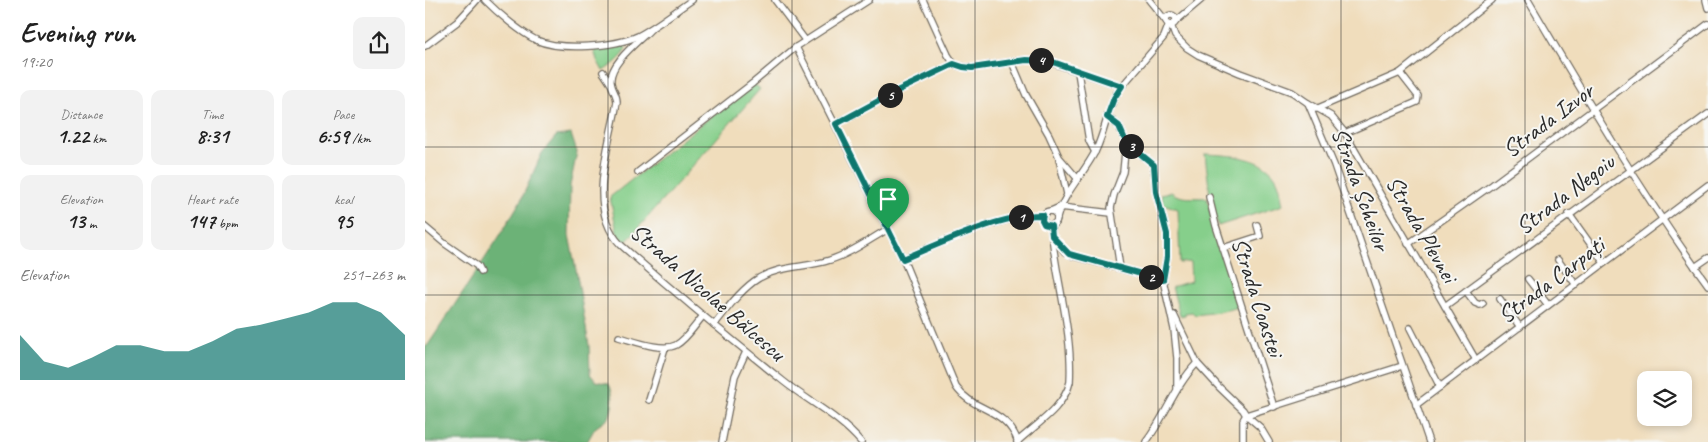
<!DOCTYPE html>
<html lang="en">
<head>
<meta charset="utf-8">
<style>
  :root { --surface:#fff; --page:#f2f2f2; --text:#222; --muted:#767676; --accent:#0f766e }
  body { margin:0; font-family:Caveat,sans-serif; background:var(--page); color:var(--text); height:100vh; display:flex; flex-direction:column; font-size:19px; white-space:nowrap }
  * { box-sizing:border-box; margin:0 }
  p { font-size:16px; color:var(--muted) }
  .icon { flex:none; width:28px; height:28px; fill:none; stroke:currentColor; stroke-width:2; stroke-linecap:round; stroke-linejoin:round }
  .map { position:relative; flex:1; overflow:hidden }
  .drawer { display:flex; flex-direction:column; background:var(--surface); width:425px }
  .drawer>* { flex:none }
  .buttons { position:absolute; left:1212px; top:371px; display:grid; gap:10px }
  .buttons a { display:grid; place-items:center; width:55px; height:55px; border-radius:10px; background:var(--surface); box-shadow:0 2px 8px #0003; font-size:25px }
  .pin { position:absolute; display:grid; place-items:center; width:42px; height:42px; color:#fff; margin:-51px -21px; border-radius:50% 50% 50% 0; rotate:-45deg; box-shadow:0 0 5px #0007 }
  .pin .icon { rotate:45deg }
  .km { position:absolute; width:25px; height:25px; margin:-12px; border-radius:50%; background:#222; color:#fff; font-size:14px; line-height:25px; text-align:center }
  .round { display:grid; place-items:center; flex:none; width:52px; height:52px; border-radius:10px; background:var(--page) }
  .head { display:flex; align-items:center; justify-content:space-between; height:85px; padding:0 20px }
  h1 { font-size:28px; font-weight:700; line-height:38px }
  .metrics { display:grid; grid-template-columns:repeat(3,1fr); gap:8px; height:85px; padding:5px 20px }
  .metrics div { display:grid; align-content:center; border-radius:10px; background:var(--page); text-align:center }
  .metrics b { font-size:21px; font-weight:700 }
  .metrics small { font-size:14px; font-weight:400 }
  .metrics p { font-size:14px }
  .chart { height:140px; padding:10px 20px }
  .chart p { display:flex; justify-content:space-between }
  .chart svg { width:100%; height:90px; margin-top:5px; fill:var(--accent); opacity:.7 }
  main { display:flex; flex:1; min-height:0 }
  .map>svg:first-child { display:block }
</style>
</head>
<body>
<main>
<section class="drawer">
<div class="head"><div><h1>Evening run</h1><p>19:20</p></div><a class="round"><svg class="icon" aria-label="share" viewBox="0 0 24 24"><path d="M12 15V3M7 8l5-5 5 5M5 13v7h14v-7"/></svg></a></div>
<div class="metrics">
<div><p>Distance</p><b>1.22<small> km</small></b></div>
<div><p>Time</p><b>8:31</b></div>
<div><p>Pace</p><b>6:59<small> /km</small></b></div>
</div>
<div class="metrics">
<div><p>Elevation</p><b>13<small> m</small></b></div>
<div><p>Heart rate</p><b>147<small> bpm</small></b></div>
<div><p>kcal</p><b>95</b></div>
</div>
<div class="chart"><p><span>Elevation</span>251–263 m</p>
<svg viewBox="0 0 160 44" preserveAspectRatio="none"><path d="M0 44V22L10 35L20 38L30 33L40 27L50 27L60 30L70 30L80 25L90 19L100 17L110 14L120 11L130 6L140 6L150 11L160 22V44z"/></svg>
</div>
</section>
<div class="map">
<svg width="1283" height="442" viewBox="0 0 1283 442">
  <rect width="100%" height="100%" fill="#f6f6f2"/>
  <filter id="ink" filterUnits="userSpaceOnUse"><feTurbulence type="fractalNoise" baseFrequency=".02" numOctaves="2"/><feDisplacementMap in="SourceGraphic" scale="10" xChannelSelector="R" yChannelSelector="G"/><feConvolveMatrix kernelMatrix="1 2 1 2 8 2 1 2 1" color-interpolation-filters="sRGB"/></filter>
  <filter id="wash" filterUnits="userSpaceOnUse"><feTurbulence type="fractalNoise" baseFrequency=".0096" numOctaves="4" result="noise"/><feDisplacementMap in="SourceGraphic" scale="20" xChannelSelector="R" yChannelSelector="G"/><feGaussianBlur stdDeviation="1.12" result="paint"/><feColorMatrix in="noise" values="0 0 0 0 0 0 0 0 0 0 0 0 0 0 0 0 0 1.4 0 .05"/><feComposite in="paint" operator="in"/></filter>
  <g filter="url(#wash)">
    <rect width="100%" height="100%" fill="#f0ddbc"/>
    <g fill="#86cf8b" stroke="#587d5b">
      <path d="M198 44 201 47C200 57 187 65 178 71L172 60 168 47Z"/>
      <polygon points="328,83 335,89 200,243 193,237 185,197"/>
      <path d="M780 154C803 155 843 156 853 182 856 189 856 198 858 205L793 226 785 196Z"/>
      <path d="M746 192C755 200 771 197 782 198L789 227 814 307 794 312 770 315 767 312 760 313V315L755 316 747 287 766 281 765 262 755 263 753 209 738 204 736 194Z"/>
    </g>
    <path fill="#6cb277" stroke="#4c6e51" d="M146 134 152 152 145 186 144 235 152 275 164 345 165 374 171 381 184 384C190 396 188 406 184 418L170 428 162 442H0V347L3 345 74 237 96 200 117 153 131 136Z"/>
  </g>
  <g filter="url(#ink)">
    <g fill="none" stroke-linecap="round" stroke-linejoin="round">
      <defs>
        <g id="minor">
          <path d="M60 0C73 13 95 32 111 40 136 51 189 47 213 36 232 26 249 12 267 0"/>
          <polyline points="350,0 380,40"/>
          <polyline points="498,0 523,55 529,64 534,66 547,68 601,60 619,60 697,86"/>
          <polyline points="724,0 741,21"/>
          <path d="M1103 0C1160 97 1217 194 1283 285"/>
          <polyline points="1281,0 1283,8"/>
          <circle cx="746" cy="20" r="5"/>
          <polyline points="750,22 776,0"/>
          <polyline points="746,25 750,36 762,48 773,55 815,73 867,92 883,103 909,165 1004,442"/>
          <path d="M226 29C214 41 183 64 186 83 187 90 192 94 192 102 185 145 160 208 196 245 249 292 303 337 358 381 384 402 414 416 436 442"/>
          <polyline points="0,46 32,22 52,0"/>
          <path d="M371 47 478 259 531 387C548 412 581 407 593 442"/>
          <polyline points="587,62 601,95 624,135 634,157 652,178"/>
          <polyline points="178,72 186,84"/>
          <polyline points="653,72 664,141 670,152"/>
          <polyline points="883,103 906,116 920,133 1051,360"/>
          <polyline points="891,109 975,73 1067,0"/>
          <polyline points="682,117 694,126 701,142 729,165 731,192 742,234 742,257 738,280 749,329 752,358 752,388"/>
          <polyline points="411,124 474,90 529,64"/>
          <polyline points="920,133 992,102 993,96 975,73"/>
          <polyline points="634,159 642,194"/>
          <polyline points="213,172 328,83 371,47 444,0"/>
          <polyline points="784,197 791,226 849,407"/>
          <circle cx="625" cy="218" r="7"/>
          <polyline points="626,211 635,207 686,213"/>
          <polyline points="1144,214 1179,263"/>
          <path d="M632 218C639 192 659 174 671 150 679 133 682 115 689 98L693 91 739 37 744 24"/>
          <polyline points="0,227 19,243 52,266 55,272"/>
          <polyline points="628,238 640,252 648,256 738,280"/>
          <polyline points="983,244 1067,185 1283,24"/>
          <polyline points="798,248 835,236 832,225"/>
          <path d="M478 259C519 242 574 215 618 215"/>
          <polyline points="1133,260 1151,285"/>
          <polyline points="1270,267 1283,258"/>
          <polyline points="695,268 686,208 689,195 698,172 701,142"/>
          <polyline points="1103,279 1123,305"/>
          <polyline points="1041,291 1050,303 1055,305 1058,303"/>
          <polyline points="1075,299 1095,327"/>
          <polyline points="1020,306 1283,114"/>
          <polyline points="749,315 772,363 794,387 818,410 821,415 835,427 844,442"/>
          <path d="M289 325C302 309 316 289 334 278 357 265 381 268 405 260 425 254 444 240 463 229"/>
          <polyline points="985,328 1015,387"/>
          <path d="M194 337C209 341 237 352 251 345 262 339 270 325 278 316"/>
          <polyline points="224,400 240,348"/>
          <polyline points="991,405 1283,185"/>
          <polyline points="821,415 977,366"/>
          <polyline points="297,442 310,376 321,352"/>
          <path d="M592 442C610 425 639 408 645 382 648 330 630 277 626 226"/>
          <path d="M721 442C740 417 750 386 772 363"/>
          <polyline points="818,442 818,420 821,415"/>
        </g>
      </defs>
      <use href="#minor" stroke="#70695e" stroke-width="8"/>
      <use href="#minor" stroke="#fff" stroke-width="5.5"/>
    </g>
  </g>
  <g fill="none" stroke-linecap="round" stroke-linejoin="round" filter="url(#ink)">
    <defs>
      <path id="route" d="M601 60 625 61 697 86 689 98 682 117 694 126 701 142 729 165 731 192 742 234V257L738 280 644 254 627 236 626 226 619 224 617 220 618 215C576 214 517 243 478 259L411 124 474 90 529 64 538 67 547 68Z"/>
    </defs>
    <use href="#route" stroke="#fff" stroke-width="10"/>
    <use href="#route" stroke="#0f766e" stroke-width="6"/>
  </g>
  <path fill="none" stroke="#2b2b2b" stroke-width="1" stroke-opacity="0.55" d="M183 0V442M367 0V442M550 0V442M733 0V442M916 0V442M1100 0V442M0 147H1283M0 295H1283"/>
  <g text-anchor="middle" dominant-baseline="central" stroke-width="4" stroke-linejoin="round" paint-order="stroke">
    <g font-size="24" fill="#2b2b2b" stroke="#f6f6f2">
      <text transform="translate(1123 120) rotate(-37)">Strada Izvor</text>
      <text transform="translate(936 189) rotate(70)">Strada Șcheilor</text>
      <text transform="translate(1140 194) rotate(-37)">Strada Negoiu</text>
      <text transform="translate(997 229) rotate(60)">Strada Plevnei</text>
      <text transform="translate(1126 280) rotate(-37)">Strada Carpați</text>
      <text transform="translate(283 292) rotate(41)">Strada Nicolae Bălcescu</text>
      <text transform="translate(833 297) rotate(72)">Strada Coastei</text>
    </g>
  </g>
</svg>
<div class="buttons">
<a><svg class="icon" aria-label="layers" viewBox="0 0 24 24"><path d="M12 4l9 5-9 5-9-5zM3 14l9 5 9-5"/></svg></a>
</div>
<div class="pin" style="left:463px;top:229px;background:#1e9e55"><svg class="icon" aria-label="arrive" viewBox="0 0 24 24"><path d="M6 21V4h12l-3 4 3 4H6"/></svg></div>
<b class="km" style="left:596px;top:217px">1</b>
<b class="km" style="left:726px;top:277px">2</b>
<b class="km" style="left:706px;top:146px">3</b>
<b class="km" style="left:616px;top:60px">4</b>
<b class="km" style="left:465px;top:95px">5</b>
</div>
</main>
</body>
</html>
